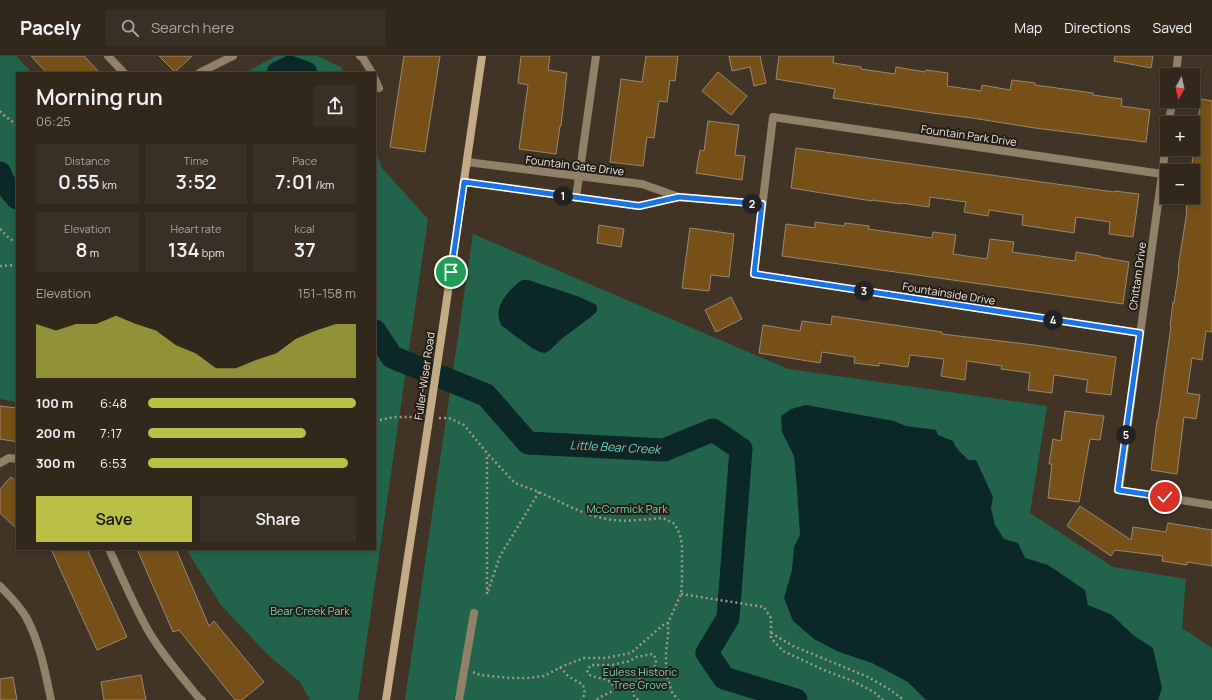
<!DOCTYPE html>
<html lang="en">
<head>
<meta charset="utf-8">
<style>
  :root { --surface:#31271b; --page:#392f24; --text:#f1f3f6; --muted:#a8a5a3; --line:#4c443a; --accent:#bac045 }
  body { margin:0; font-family:Manrope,sans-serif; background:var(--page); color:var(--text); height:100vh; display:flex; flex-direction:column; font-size:15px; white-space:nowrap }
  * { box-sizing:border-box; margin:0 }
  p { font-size:13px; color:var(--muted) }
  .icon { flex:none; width:22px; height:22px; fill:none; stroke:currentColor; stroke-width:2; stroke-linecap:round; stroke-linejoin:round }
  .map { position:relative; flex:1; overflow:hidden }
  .sheet { position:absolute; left:16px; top:16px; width:360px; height:478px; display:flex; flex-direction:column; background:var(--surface); border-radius:0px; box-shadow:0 2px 6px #0003,0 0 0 1px var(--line) }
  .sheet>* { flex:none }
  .needle { width:26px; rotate:188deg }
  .buttons { position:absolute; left:1160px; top:12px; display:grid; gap:8px }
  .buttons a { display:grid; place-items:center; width:40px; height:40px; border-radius:0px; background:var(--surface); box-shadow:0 2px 6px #0003,0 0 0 1px var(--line); font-size:20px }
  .pin { position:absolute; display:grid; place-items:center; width:34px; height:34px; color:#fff; margin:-17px; border:2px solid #fff; border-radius:50%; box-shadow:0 1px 4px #0007 }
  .km { position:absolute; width:20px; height:20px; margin:-10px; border-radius:50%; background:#222; color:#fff; font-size:11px; line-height:20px; text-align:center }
  .round { display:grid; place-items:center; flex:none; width:42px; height:42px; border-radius:0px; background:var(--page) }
  .summary { display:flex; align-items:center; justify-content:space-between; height:68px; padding:0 20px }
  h1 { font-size:22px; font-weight:600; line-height:30px }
  .metrics { display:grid; grid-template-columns:repeat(3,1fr); gap:6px; height:68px; padding:4px 20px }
  .metrics div { display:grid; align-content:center; border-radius:0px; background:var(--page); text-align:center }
  .metrics b { font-size:20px; font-weight:600 }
  .metrics small { font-size:11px; font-weight:400 }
  .metrics p { font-size:11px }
  .chart { height:112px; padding:8px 20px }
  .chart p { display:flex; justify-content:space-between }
  .chart svg { width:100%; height:72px; margin-top:4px; fill:var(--accent); opacity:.7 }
  .button { display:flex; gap:8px; margin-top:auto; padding:8px 20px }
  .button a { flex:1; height:46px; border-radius:0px; background:var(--accent); color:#111; font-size:16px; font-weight:600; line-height:46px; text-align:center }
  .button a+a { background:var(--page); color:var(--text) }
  ul { padding:0 20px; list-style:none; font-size:13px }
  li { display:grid; grid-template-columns:64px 48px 1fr; align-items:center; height:30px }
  li i { height:10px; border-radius:5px; background:var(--accent) }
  header { display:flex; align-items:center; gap:24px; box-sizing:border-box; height:56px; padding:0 20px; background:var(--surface); border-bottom:1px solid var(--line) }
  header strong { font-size:19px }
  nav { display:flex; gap:22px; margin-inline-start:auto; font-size:14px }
  .search { width:280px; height:36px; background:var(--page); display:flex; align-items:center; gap:10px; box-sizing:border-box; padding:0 14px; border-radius:0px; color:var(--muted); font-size:15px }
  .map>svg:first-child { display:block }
</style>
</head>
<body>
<header>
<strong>Pacely</strong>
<div class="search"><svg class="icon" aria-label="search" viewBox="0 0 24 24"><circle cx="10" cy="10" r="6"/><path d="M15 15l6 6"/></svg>Search here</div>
<nav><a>Map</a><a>Directions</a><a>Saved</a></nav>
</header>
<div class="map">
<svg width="1212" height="644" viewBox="0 0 1212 644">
  <rect width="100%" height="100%" fill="#413424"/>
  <g fill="#22644b">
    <polygon points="0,0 16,0 32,17 17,17 17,346 0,343"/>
    <polygon points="276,0 317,0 341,11 344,17 244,17"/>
    <polygon points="375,94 382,112 428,163 358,644 310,644 300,626 268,599 221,549 186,493 375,493"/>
    <polygon points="473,178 788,313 1047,350 1030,457 1113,511 1186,523 1182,572 1212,592 1212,644 405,644"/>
  </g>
  <g fill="#0b2829">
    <path d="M522 224H528L577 240 595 248 597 251V255L592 260 560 284 550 294 545 297 540 296 532 292 502 270C491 253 508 234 522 224Z"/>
    <path d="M806 349 894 365 906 370 936 374 938 379 953 385C957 395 961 396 968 404H976L993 441 991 452 995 469 1004 483 1018 487 1025 502 1048 509 1085 534 1088 549 1112 559 1133 579 1153 592 1162 632 1158 644H926L908 626 872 607 839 596 814 583 793 565 784 542 792 514 794 491 800 479 797 433 794 400 782 376 781 360 791 353Z"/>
  </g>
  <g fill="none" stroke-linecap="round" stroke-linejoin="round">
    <g stroke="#0b2829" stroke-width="23">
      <polyline points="278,17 290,11 306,17"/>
      <polyline points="0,117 3,125 17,142"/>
      <polyline points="375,275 392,301 486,339 528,387 664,394 713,374 741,393 728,562 707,597 724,622 796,644"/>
    </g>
  </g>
  <g fill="#765017" stroke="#978876">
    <polygon points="31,0 84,0 100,17 47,17"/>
    <polygon points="159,0 192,0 175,16"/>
    <polygon points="404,0 440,0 425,96 390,91"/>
    <polygon points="521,0 550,0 548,14 567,17 561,70 560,70 556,98 519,93 528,29 518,27"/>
    <polygon points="646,0 678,0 675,25 670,24 667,46 659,45 654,82 647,81 643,110 610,106 621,23 642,26"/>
    <polygon points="729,0 760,0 766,27 754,30 750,11 732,15"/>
    <polygon points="779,0 834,0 833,7 861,11 861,13 895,18 896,11 925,16 926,14 948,17 947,30 981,35 982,29 1010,34 1012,24 1035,27 1035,29 1093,37 1093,39 1122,43 1121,50 1150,54 1146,86 1035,72 972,62 932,57 833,42 835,33 776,23"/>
    <polygon points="1115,0 1153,0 1151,12 1114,5"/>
    <polygon points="718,16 747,40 731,59 702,35"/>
    <polygon points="1201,43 1212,45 1212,276 1206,275 1202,304 1192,302 1187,337 1200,339 1196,363 1184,361 1177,418 1151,414 1157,364 1158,364 1171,270 1170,270 1173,246 1174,247 1179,213 1178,212 1187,155 1186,155 1188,141 1193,141 1193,115 1191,115"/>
    <polygon points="708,65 739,69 735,99 745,100 742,124 696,117 700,94 704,95"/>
    <polygon points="796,92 1114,136 1115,135 1139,138 1133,181 1109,178 1110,166 1076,161 1074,177 1022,169 1023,159 989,154 988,160 964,156 966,146 930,141 929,151 901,147 901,148 872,144 872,145 791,132"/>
    <polygon points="815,166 844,170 845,167 869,170 868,173 932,182 933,176 956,179 953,198 987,203 990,183 1014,186 1012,196 1075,205 1076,196 1100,200 1100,201 1129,206 1123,248 782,200 786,168 815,172"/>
    <polygon points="599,169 624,173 621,191 597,187"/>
    <polygon points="690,172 734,178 729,221 711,219 709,235 682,232"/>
    <polygon points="731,241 742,263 716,276 705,254"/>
    <polygon points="832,260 942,276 942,278 1034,289 1116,301 1111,339 1086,336 1088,324 1054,319 1052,337 1028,334 1030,317 1001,313 1002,310 967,305 965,324 941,320 944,303 910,299 908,311 879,307 879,310 854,307 855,301 822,296 820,307 759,297 763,269 800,275 802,265 831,269"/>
    <polygon points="0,350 17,352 17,386 0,383"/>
    <polygon points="1065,355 1104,360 1100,384 1090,383 1079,446 1048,442 1052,408 1049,408 1053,383 1061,385"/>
    <polygon points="11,421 17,426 17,473 0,457 0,433"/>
    <polygon points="1080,450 1131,484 1133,471 1166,476 1168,467 1212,474 1212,510 1187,506 1187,509 1162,505 1163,500 1115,494 1111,500 1067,470"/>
    <polygon points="51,493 87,493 127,581 97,594"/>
    <polygon points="137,493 176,493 209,570 214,565 264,626 242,644 235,644 179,574 173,576"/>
    <polygon points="141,619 146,644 104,644 101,626"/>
    <polygon points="13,621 17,644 0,644 0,623"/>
  </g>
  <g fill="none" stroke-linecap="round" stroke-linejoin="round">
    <g stroke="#a1978a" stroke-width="2.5" stroke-dasharray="2 3" stroke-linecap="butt">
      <path d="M0 55C4 61 13 64 17 71"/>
      <polyline points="0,173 10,183 17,186"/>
      <polyline points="0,210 17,209"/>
      <polyline points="439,362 449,362 464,369 487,397 515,427 539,436 575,453 593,460 611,464 626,465 663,462 675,468 680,479 682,489 682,527 681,538 668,567 668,580 666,596 666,618 672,636 678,644"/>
      <polyline points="375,365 394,361 420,361"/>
      <polyline points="488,535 500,500 539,436"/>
      <polyline points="487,538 487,398"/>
      <polyline points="681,538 764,551 771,562 771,582 783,595 824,614 853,625 874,636 883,644"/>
      <polyline points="771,577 793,590 868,621 889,633 904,644"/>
      <polyline points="560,611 568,620 583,629 585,637 582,644"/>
      <polyline points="473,616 480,619 510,622 527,622 544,620 563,610 584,602 605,602 631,597 663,569 668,567"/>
      <path d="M597 644C602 638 610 639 615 632 607 619 600 625 588 618L587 614 591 609H612L630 605 636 601 653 598 656 603V609C648 618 638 622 632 632L635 642 639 644"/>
    </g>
    <g stroke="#918169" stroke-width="8">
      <polyline points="108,0 124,17"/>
      <polyline points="360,0 363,2 372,17"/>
      <polyline points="199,17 233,0"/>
      <polyline points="375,23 379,32"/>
      <polyline points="0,407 9,402 17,403"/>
      <path d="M109 493C122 521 134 550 149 576 163 600 182 621 199 642L202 644"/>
      <polyline points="459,644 474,557"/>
    </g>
    <g stroke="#918169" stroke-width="8">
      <polyline points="1176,19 1178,0"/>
      <polyline points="1169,67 1172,45"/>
      <polyline points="1167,81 1119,434 1212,449"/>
      <polyline points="467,106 642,128 679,141 762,148"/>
      <polyline points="464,126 639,150 678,141"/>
      <polyline points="576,142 596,0"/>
      <polyline points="1140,277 754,218 773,61 1162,118"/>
      <path d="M0 530C9 539 19 549 26 561 40 587 45 615 51 644"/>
    </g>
    <g stroke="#c4aa85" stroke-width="8">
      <polyline points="444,263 482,0"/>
      <polyline points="386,644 428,370"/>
    </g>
    <polyline stroke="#c4aa85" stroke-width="8" points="428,370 444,263"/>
  </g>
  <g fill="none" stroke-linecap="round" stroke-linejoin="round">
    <defs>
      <polyline id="route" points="451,216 464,126 639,150 679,141 762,148 754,218 1140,277 1118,434 1165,441"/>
    </defs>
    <use href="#route" stroke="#fff" stroke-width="8"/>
    <use href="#route" stroke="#1a73e8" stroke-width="5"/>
  </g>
  <g text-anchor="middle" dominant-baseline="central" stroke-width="4" stroke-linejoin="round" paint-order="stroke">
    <g font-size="11" fill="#f0e8de" stroke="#231d16">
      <text transform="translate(969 79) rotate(8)">Fountain Park Drive</text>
      <text transform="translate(575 109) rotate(7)">Fountain Gate Drive</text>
      <text transform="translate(1137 220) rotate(-82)">Chittam Drive</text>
      <text transform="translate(949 237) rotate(9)">Fountainside Drive</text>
      <text transform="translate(424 320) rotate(-82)">Fuller-Wiser Road</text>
    </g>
    <g font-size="11" fill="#71daaf" stroke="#231d16">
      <text x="627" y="452">McCormick Park</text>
      <text x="310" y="554">Bear Creek Park</text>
      <text x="640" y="615">Euless Historic<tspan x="640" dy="13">Tree Grove</tspan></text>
    </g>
    <g font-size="12" font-style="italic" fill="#52dbdc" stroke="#231d16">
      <text transform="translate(615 391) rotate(3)">Little Bear Creek</text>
    </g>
  </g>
</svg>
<div class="buttons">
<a><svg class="needle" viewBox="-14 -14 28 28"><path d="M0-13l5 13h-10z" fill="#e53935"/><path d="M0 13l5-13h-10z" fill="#a8a5a3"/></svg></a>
<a>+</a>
<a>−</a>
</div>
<div class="pin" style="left:451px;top:216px;background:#1e9e55"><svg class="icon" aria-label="arrive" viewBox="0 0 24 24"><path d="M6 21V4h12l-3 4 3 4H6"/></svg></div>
<div class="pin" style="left:1165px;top:441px;background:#d93025"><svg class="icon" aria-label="check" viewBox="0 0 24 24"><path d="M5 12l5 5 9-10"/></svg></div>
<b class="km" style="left:563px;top:140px">1</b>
<b class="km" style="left:752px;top:148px">2</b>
<b class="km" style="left:864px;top:235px">3</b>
<b class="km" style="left:1053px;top:264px">4</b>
<b class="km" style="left:1126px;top:379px">5</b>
<section class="sheet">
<div class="summary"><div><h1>Morning run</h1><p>06:25</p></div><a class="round"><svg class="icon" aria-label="share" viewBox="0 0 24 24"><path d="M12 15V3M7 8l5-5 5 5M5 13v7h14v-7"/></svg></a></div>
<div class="metrics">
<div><p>Distance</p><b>0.55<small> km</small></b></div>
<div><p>Time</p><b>3:52</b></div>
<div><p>Pace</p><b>7:01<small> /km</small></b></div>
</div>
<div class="metrics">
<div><p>Elevation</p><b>8<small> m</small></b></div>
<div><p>Heart rate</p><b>134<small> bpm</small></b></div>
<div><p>kcal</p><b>37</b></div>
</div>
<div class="chart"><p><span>Elevation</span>151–158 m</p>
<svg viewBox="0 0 160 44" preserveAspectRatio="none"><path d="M0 44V11L10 15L20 11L30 11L40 6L50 11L60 15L70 24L80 29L90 38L100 38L110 33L120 29L130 20L140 15L150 11L160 11V44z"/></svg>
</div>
<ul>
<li><b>100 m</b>6:48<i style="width:100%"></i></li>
<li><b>200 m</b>7:17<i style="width:76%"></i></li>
<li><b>300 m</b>6:53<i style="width:96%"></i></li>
</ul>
<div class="button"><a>Save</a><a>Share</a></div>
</section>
</div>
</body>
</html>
